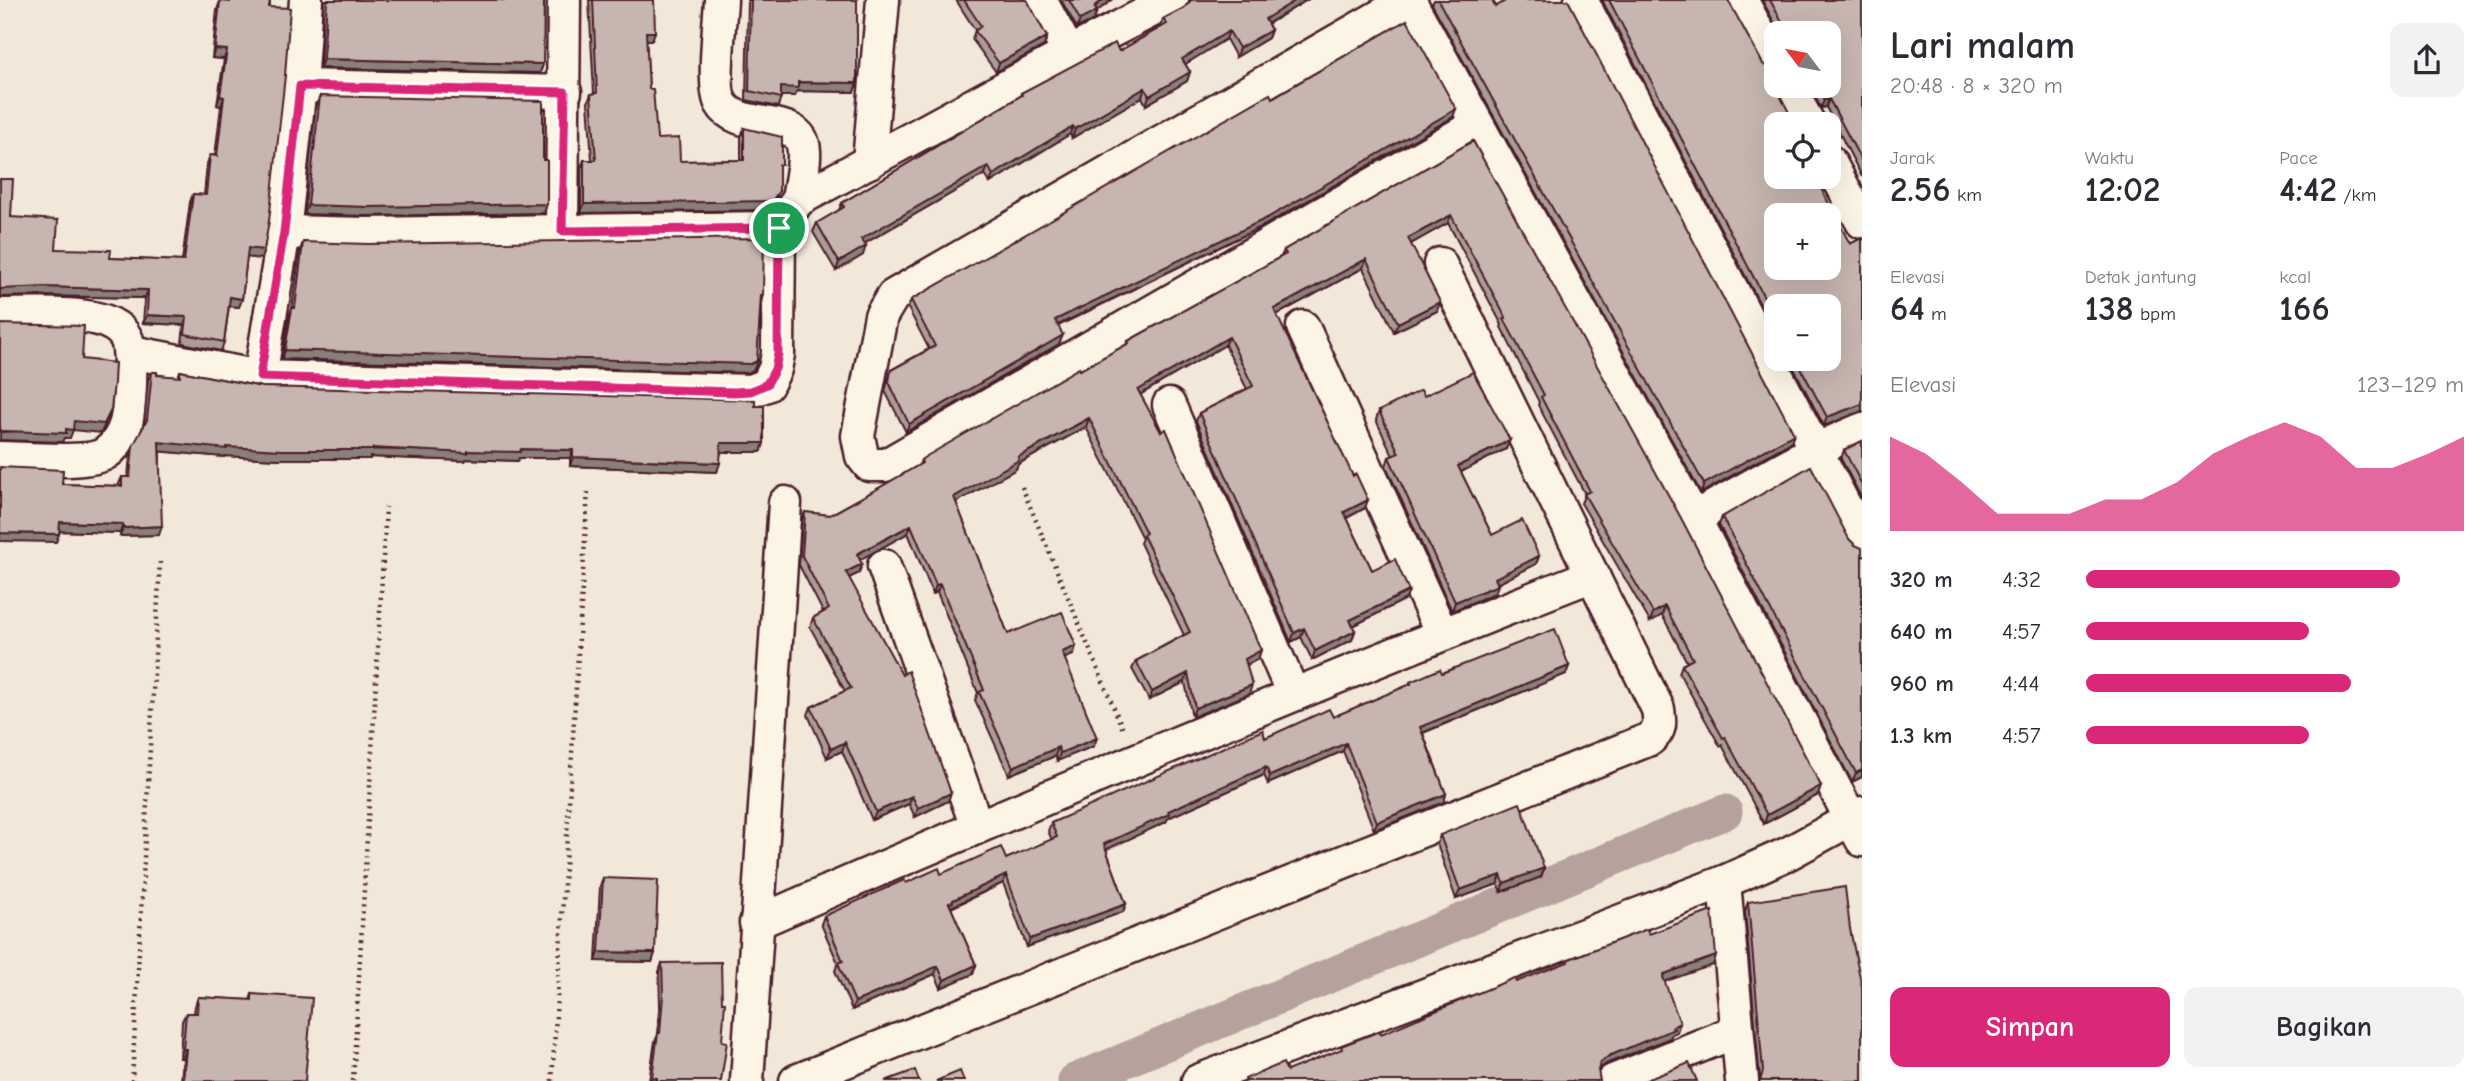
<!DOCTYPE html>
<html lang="id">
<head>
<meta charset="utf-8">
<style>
  :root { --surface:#fff; --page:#f2f2f3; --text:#2b2b33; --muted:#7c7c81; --accent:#db2777 }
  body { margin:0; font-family:"Comic Neue",sans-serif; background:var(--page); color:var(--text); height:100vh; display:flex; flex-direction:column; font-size:26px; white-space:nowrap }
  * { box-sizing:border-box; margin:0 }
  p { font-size:23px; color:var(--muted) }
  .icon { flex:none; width:38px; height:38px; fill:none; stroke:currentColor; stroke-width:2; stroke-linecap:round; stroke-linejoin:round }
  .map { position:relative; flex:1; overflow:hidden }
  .side { display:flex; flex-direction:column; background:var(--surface); width:630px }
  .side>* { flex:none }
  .needle { width:46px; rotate:302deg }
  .buttons { position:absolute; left:1764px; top:21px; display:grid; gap:14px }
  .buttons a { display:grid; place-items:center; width:77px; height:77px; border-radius:14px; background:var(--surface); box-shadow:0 7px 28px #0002; font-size:35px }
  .pin { position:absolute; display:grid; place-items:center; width:60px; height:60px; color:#fff; margin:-30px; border:4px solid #fff; border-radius:50%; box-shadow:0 2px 7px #0007 }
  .round { display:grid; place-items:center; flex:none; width:74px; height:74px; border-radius:14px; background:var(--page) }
  .overview { display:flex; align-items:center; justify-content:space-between; height:119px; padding:0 28px }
  h1 { font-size:38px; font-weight:800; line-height:52px }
  .stats { display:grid; grid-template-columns:repeat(3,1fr); gap:10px; height:119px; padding:7px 28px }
  .stats div { display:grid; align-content:center }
  .stats b { font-size:35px; font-weight:800 }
  .stats small { font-size:19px; font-weight:400 }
  .stats p { font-size:19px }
  .chart { height:196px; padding:14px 28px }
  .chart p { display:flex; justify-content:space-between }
  .chart svg { width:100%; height:126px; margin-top:7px; fill:var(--accent); opacity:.7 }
  .cta { display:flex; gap:14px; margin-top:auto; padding:14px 28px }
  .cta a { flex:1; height:80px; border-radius:14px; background:var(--accent); color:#fff; font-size:28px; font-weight:800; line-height:80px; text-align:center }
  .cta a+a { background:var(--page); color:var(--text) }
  ul { padding:0 28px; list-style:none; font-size:23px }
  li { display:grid; grid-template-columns:112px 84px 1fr; align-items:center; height:52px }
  li i { height:18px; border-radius:9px; background:var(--accent) }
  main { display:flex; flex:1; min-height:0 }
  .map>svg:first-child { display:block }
</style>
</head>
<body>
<main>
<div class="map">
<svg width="1862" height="1081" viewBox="0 0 1862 1081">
  <rect width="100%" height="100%" fill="#f1e8da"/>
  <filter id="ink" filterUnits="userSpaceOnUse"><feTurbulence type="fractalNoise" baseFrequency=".0143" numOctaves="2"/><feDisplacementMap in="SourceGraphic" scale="14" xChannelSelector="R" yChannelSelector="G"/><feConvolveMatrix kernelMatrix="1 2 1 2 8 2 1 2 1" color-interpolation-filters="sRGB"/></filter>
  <g filter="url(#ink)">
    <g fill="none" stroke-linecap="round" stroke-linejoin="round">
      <polyline stroke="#b6a19c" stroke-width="35" points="1075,1081 1725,812"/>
      <defs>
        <g id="minor">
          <path d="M721 0C720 20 712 89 721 103 738 134 802 111 804 151 805 166 800 184 798 200"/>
          <polyline points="1040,0 1069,53"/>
          <polyline points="1408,0 893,296 881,316 858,436 862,456 869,465 886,465 1476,125"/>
          <polyline points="1409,0 1694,518 1862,840"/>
          <polyline points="1581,0 1862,539"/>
          <polyline points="1741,0 1776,64"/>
          <polyline points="300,86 565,92"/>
          <polyline points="1788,86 1809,124"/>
          <polyline points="1829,161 1862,222"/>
          <polyline points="869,162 883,0"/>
          <polyline points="562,231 564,0"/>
          <polyline points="284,232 365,234 779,228"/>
          <path d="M0 315C28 315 89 311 111 324 117 327 123 332 126 338 133 351 130 407 126 423 123 434 115 447 106 453 89 465 23 458 0 458"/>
          <polyline points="1303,327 1442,634"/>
          <polyline points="131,352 260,377 751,391 767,385 775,369 778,354 779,228 798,200 1069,53 1172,0"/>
          <polyline points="260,377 284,232 300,86 306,0"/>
          <polyline points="1169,405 1293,694"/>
          <polyline points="1694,518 1815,450 1862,429"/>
          <polyline points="884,566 977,827"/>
          <polyline points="1724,882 1742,1081"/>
          <path d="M756 923C1033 802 1311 685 1593 575"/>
          <polyline points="747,1081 785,503"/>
          <path d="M796 1081 1650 739C1661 730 1660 723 1658 709L1440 264"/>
          <polyline points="1198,1081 1724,882 1789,853 1862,813"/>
          <polyline points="1613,1081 1737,1031"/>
        </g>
      </defs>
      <use href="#minor" stroke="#4a1f2b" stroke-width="37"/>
      <g stroke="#4a1f2b" stroke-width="4.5" stroke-dasharray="2 5" stroke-linecap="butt">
        <polyline points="1022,487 1124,732"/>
        <polyline points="132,1081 160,562"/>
        <polyline points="353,1081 386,507"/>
        <polyline points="552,1081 588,490"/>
      </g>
      <use href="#minor" stroke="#fcf5e5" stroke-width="32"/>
    </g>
    <g fill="#ab9d96" stroke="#4a1f2b" stroke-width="2">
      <polygon points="228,0 270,0 264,250 261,259 247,257 242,299 239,307 229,306 224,342 221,351 182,343 184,325 143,323 145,298 41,296 0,297 0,179 11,217 56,249 110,258 182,261 190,202 193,194 204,195 207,164 210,155 215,156 221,106 217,105 224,59 212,58 217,10 220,1 228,2"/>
      <polygon points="324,0 544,0 543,64 540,73 320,68"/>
      <polygon points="589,0 654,0 652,40 646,40 649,89 657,139 680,161 741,160 741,137 744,128 779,173 776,199 769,210 581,213 581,168 584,160 592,160 588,102 591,94 594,94"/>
      <polygon points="748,0 857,0 857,83 854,92 797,91 795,96 781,96 778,107 746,100"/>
      <polygon points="956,0 1027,0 1047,37 1044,46 996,72 972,39 975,30"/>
      <polygon points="1061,0 1112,0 1097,11 1094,20 1077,28"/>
      <polygon points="1190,0 1307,0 1268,24 1271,30 1268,38 1236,57 1226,39 1185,64 1190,72 1187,81 1146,105 1142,97 1072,138 1070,134 990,183 985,174 864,244 863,255 836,271 813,232 817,223 839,210 842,203 1020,96 1021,93 1119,51 1160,27 1163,19 1184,8 1190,2"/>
      <polygon points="1434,0 1492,0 1794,434 1791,442 1701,493 1432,4"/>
      <polygon points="1602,0 1728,0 1776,124 1850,244 1862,238 1862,411 1824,426 1789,359 1829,359 1776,306 1776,335"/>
      <polygon points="1762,0 1862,0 1862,177 1826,107 1821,108 1809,86 1829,86 1829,33 1780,33"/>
      <polygon points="320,96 544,213 365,216 304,214 316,105"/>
      <polygon points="1272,98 1453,117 1263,226 1058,326 1059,344 906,432 885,391 891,370 929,349 908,308 911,300"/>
      <polygon points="1473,141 1821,786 1818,795 1764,824 1722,745 1720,746 1679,673 1682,665 1687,662 1662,615 1650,622 1581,503 1585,494 1538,405 1539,402 1501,327 1502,325 1448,223 1411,244 1437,311 1394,332 1363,268 1276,315 1365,508 1347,518 1372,570 1406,599 1353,626 1355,631 1352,640 1312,660 1301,637 1291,642 1196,421 1199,413 1247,389 1225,345 1140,395 1261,650 1258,659 1247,665 1249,694 1192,717 1185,682 1149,700 1132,669 1136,661 1184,635 1140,543 1142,538 1086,427 1018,464 1016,469 956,502 1008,634 1076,646 1073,655 1064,658 1094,746 1057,761 1055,756 1009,775 975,700 978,693 937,592 933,594 908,533 859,560 859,573 849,578 948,801 915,817 909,804 872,820 842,751 827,758 808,715 811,707 845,691 810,627 813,618 823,612 799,565 802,520 805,512 830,515 879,488 919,465 921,460 1126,345 1128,341 1281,257 1284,250"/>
      <polygon points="303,242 763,295 761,302 754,369 748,373 282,359 289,316 292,308 300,251"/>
      <polygon points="180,371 262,387 755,406 764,443 761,452 721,452 717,472 570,466 570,458 519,458 517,461 466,459 465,461 370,457 370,459 278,459 225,456 224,457 160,451 159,535 120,536 120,533 60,531 56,542 62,484 118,486 122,477 128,477 130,455 144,426 148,380 152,372 157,375 178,377"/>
      <polygon points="1424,396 1506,449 1461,472 1492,535 1539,556 1536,564 1497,584 1495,593 1452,611 1386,466 1389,457 1393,456 1376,420 1379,411"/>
      <polygon points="1862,441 1862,499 1841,459 1844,450"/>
      <polygon points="1722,517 1849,539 1855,545 1862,777 1852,782 1719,525"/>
      <polygon points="1569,666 1566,674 1423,733 1446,794 1444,802 1374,830 1343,751 1268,784 1264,775 1168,818 1166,822 1106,849 1126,904 1123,912 1027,947 1003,883 951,908 976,965 973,974 941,988 935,974 852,1010 835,971 838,963 821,924 824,916 906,883 1006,859 1052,840 1048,831 1051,823 1265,738 1333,717 1409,685 1410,682 1442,673"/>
      <polygon points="1440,835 1544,868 1541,877 1501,892 1498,884 1456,899 1437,844"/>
      <polygon points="603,878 655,953 652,962 596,961 600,886"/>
      <polygon points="1748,902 1850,929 1760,1079 1745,911"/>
      <polygon points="662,963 722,1041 721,1081 649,1081 655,1041 658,1035 660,1004 659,972"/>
      <polygon points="252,994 305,1081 181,1081 183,1058 180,1058 182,1021 186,1013 194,1013 195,1006 198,997 250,1000"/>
    </g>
    <g fill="#8b7f7a" stroke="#4a1f2b" stroke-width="2">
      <polygon points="1103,0 1112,0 1096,12 1094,20 1077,28 1080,20"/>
      <polygon points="1296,0 1307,0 1262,27 1265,19"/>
      <polygon points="1271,30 1268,38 1236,57 1239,48"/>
      <polygon points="1229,31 1226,39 1179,68 1182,59"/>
      <polygon points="646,32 655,32 652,40 643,40"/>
      <polygon points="1047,37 1044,46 996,72 999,63"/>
      <polygon points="215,49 227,50 224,59 212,58"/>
      <polygon points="323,59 543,64 540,73 320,68"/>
      <polygon points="1190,72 1187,81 1146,105 1149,96"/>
      <polygon points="798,82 857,83 854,92 797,91 795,96 778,96 781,87"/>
      <polygon points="1145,88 1142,97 1072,138 1075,129"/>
      <polygon points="220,96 224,97 221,106 217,105"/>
      <polygon points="1829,99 1826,107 1821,108 1824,100"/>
      <polygon points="1456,109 1453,117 1263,226 1052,328 1055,320"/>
      <polygon points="1792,118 1790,124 1784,124 1785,122"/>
      <polygon points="1073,126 1070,134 990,183 993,175"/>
      <polygon points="988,166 985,174 858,247 861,239"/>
      <polygon points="779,191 776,199 769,210 581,213 584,204"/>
      <polygon points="547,204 544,213 365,216 304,214 308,205"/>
      <polygon points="1451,215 1448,223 1405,247 1408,238"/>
      <polygon points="866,246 863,255 836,271 839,262"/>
      <polygon points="248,248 264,250 261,259 245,257"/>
      <polygon points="1366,259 1363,268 1271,318 1274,309"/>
      <polygon points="45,287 148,290 145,298 41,296 0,297 0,289 3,288"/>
      <polygon points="230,297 242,299 239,307 227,306"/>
      <polygon points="1440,302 1437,311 1394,332 1398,323"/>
      <polygon points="147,315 187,317 184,325 143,323"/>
      <polygon points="1063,335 1059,344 906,432 909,424"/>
      <polygon points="1229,337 1225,345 1134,398 1138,390"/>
      <polygon points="285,350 757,361 754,369 748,373 282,359"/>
      <polygon points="1862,404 1862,411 1824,426 1827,417"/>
      <polygon points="111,410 101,433 73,430 70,438 64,438 62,442 0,440 0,432 66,429 74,421"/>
      <polygon points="1089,418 1086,427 1018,464 1016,469 951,505 954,497 1018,457"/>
      <polygon points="1794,434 1791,442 1701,493 1704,484"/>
      <polygon points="1510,440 1506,449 1455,475 1458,466"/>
      <polygon points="159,442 227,447 468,451 521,449 573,450 570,458 519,458 517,461 466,459 465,461 370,457 370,459 278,459 225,456 224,457 156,451"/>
      <polygon points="721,443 764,443 761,452 718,452"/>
      <polygon points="573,457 720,463 717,472 570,466"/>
      <polygon points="1368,500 1365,508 1341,521 1344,512"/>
      <polygon points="60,522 123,524 120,533 57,531"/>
      <polygon points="911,525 908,533 854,563 857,554"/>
      <polygon points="162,526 159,535 120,536 123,528"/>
      <polygon points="0,533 59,534 56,542 0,541"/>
      <polygon points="1539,556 1536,564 1491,587 1495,578"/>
      <polygon points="862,564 859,573 843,581 846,572"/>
      <polygon points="940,584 937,592 933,594 936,585"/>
      <polygon points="1498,585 1495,593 1452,611 1455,602"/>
      <polygon points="1409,591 1406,599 1347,629 1350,620"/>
      <polygon points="1665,606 1662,615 1650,622 1653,613"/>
      <polygon points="1304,628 1301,637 1291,642 1294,633"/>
      <polygon points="1355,631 1352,640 1312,660 1315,651"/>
      <polygon points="1076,646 1073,655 1059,661 1062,652"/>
      <polygon points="1261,650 1258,659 1242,667 1245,659"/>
      <polygon points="1569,666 1566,674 1417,735 1420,727"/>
      <polygon points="1188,673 1185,682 1149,700 1152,692"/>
      <polygon points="1252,685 1249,694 1192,717 1195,708"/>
      <polygon points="1097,738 1094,746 1057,761 1060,753"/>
      <polygon points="845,742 842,751 827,758 831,749"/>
      <polygon points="1346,743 1343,751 1268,784 1270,776"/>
      <polygon points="1058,747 1055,756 1009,775 1013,767"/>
      <polygon points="1266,767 1264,775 1168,818 1166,822 1101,852 1104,844 1168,811"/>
      <polygon points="1862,770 1862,777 1852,782 1856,773"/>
      <polygon points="1821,786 1818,795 1764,824 1767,815"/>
      <polygon points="951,793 948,801 915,817 918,808"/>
      <polygon points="1446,794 1444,802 1374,830 1377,822"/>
      <polygon points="912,796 909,804 872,820 876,812"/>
      <polygon points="1544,868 1541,877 1501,892 1504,883"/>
      <polygon points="1006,875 1003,883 951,907 950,910 949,903 953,900"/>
      <polygon points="1501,875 1498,884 1456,899 1460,890"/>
      <polygon points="1126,904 1123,912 1027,947 1030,939"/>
      <polygon points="599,952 655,953 652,962 596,961"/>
      <polygon points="1716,956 1713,965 1661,983 1664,974"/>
      <polygon points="976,965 973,974 941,988 944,980"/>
      <polygon points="938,966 935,974 852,1010 855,1002"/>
      <polygon points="1680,1023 1677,1032 1672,1034 1670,1038 1606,1064 1598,1070 1601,1062 1609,1056"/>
      <polygon points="183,1049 186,1049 183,1058 180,1058"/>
      <polygon points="652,1077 657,1078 656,1081 650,1081"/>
    </g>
    <g fill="#c7b6af" stroke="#4a1f2b" stroke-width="2" fill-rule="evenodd">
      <polygon points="230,0 270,0 269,7 290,8 285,76 269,221 264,250 248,248 242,299 230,297 224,342 185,334 187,317 147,315 148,290 45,287 0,289 0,179 13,179 11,217 58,220 56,249 111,250 110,258 184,261 193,194 206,195 210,155 217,156 224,97 220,96 227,50 215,49 220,1 230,2"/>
      <polygon points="327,0 544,0 543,64 323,59"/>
      <polygon points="593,0 654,0 655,32 646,32 649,89 653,89 657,139 679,138 680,161 744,160 744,128 782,137 782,165 779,165 779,191 772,201 584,204 584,160 596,160 591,94 597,93"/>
      <polygon points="751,0 857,0 857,83 798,82 798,88 781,87 781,98 749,91"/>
      <polygon points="964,0 1027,0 1047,37 999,63 975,31 981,26"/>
      <polygon points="1069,0 1103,0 1094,7 1097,11 1080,20"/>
      <polygon points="1191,0 1296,0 1265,19 1271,30 1239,48 1229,31 1182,59 1190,72 1149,96 1145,88 1075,129 1073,126 993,175 988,166 861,239 866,246 839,262 817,223 844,207 842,203 1022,95 1021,93 1115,43 1119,51 1167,24 1163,19 1184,8"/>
      <polygon points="1438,0 1492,0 1495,7 1507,0 1568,0 1794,434 1704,484"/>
      <path d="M1609 0H1728L1763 64 1774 72 1775 86 1792 118 1785 122 1787 124H1776V177H1815L1850 244 1862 238V404L1827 417 1796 359H1829V306H1776V320ZM1776 215H1829V268H1776Z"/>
      <polygon points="1770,0 1862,0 1862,162 1829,99 1824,100 1817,86 1829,86 1829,33 1788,33"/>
      <polygon points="1407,20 1456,109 1267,218 1055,320 1063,335 909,424 889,382 891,370 935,346 911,300 1270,94 1272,98"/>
      <polygon points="320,96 543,101 543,160 547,160 547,204 368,207 308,205"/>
      <polygon points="1473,141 1681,518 1821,786 1767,815 1725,737 1723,738 1682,665 1693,659 1665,606 1653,613 1584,494 1590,491 1541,397 1544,395 1504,319 1506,318 1451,215 1408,238 1440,302 1398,323 1366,259 1274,309 1353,476 1356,474 1368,500 1344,512 1372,570 1395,559 1409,591 1350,620 1355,631 1315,651 1304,628 1294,633 1199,413 1253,386 1229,337 1138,390 1161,432 1166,429 1261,650 1245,659 1252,685 1195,708 1188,673 1152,692 1136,661 1190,632 1143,535 1146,533 1089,418 1018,457 1019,460 954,497 1008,634 1062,612 1076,646 1062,652 1097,738 1060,753 1058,747 1013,767 979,692 984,690 940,584 936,585 911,525 857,554 862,564 846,572 902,675 908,671 951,793 918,808 912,796 876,812 845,742 831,749 811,707 851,688 813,618 829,609 802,556 805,512 830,515 879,488 922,463 921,460 925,457 1079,368 1080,370 1129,343 1128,341 1286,254 1284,250"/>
      <polygon points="764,238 763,295 761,295 757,361 751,364 285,350 292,308 295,308 303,242 368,244"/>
      <polygon points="0,324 84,326 82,359 115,363 114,383 111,410 104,424 74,421 73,430 66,429 66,433 4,431 0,432"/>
      <polygon points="180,371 262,387 755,400 755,406 764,406 764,443 721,443 720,463 573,457 573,450 521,449 520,452 468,451 468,453 373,448 373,450 282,450 227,447 227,449 159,442 162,526 123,528 123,524 60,522 59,534 0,533 0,467 63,470 62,484 122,486 122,477 130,477 133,446 147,420 152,372 157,372 157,375 180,377"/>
      <polygon points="1473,372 1510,440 1458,466 1492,535 1522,520 1539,556 1495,578 1498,585 1455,602 1389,457 1399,453 1379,411 1421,390 1424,396"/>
      <polygon points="1862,441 1862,485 1844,450"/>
      <polygon points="1811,466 1849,539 1855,545 1862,548 1862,770 1856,773 1722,517"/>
      <polygon points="1555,629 1569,666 1420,727 1446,794 1377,822 1346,743 1270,776 1266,767 1168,811 1169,814 1104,844 1126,904 1030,939 1006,875 953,900 953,902 949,903 976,965 944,980 938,966 855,1002 838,963 843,961 824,916 904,880 906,883 939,868 941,874 1001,847 1006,859 1057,837 1051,823 1263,730 1265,738 1329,709 1333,717 1411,684 1410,682 1440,669 1442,673"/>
      <polygon points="1520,803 1544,868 1504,883 1501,875 1460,890 1440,835"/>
      <polygon points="603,878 658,880 655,953 599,952"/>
      <polygon points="1845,887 1850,929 1862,987 1862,1081 1760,1081 1763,1071 1748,902"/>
      <polygon points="1712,911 1716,956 1664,974 1663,977 1680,1023 1672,1027 1674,1029 1609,1056 1601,1062 1598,1070 1600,1081 1246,1081 1245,1079 1283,1063 1287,1071 1342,1049 1341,1046 1380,1031 1381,1034 1514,978 1516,982 1568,962 1567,960 1647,929 1649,934"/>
      <polygon points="721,962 722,1002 725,1002 722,1041 727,1042 721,1081 657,1081 657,1078 652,1077 658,1033 660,1033 663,995 662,963"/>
      <polygon points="252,994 312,998 305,1081 183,1081 186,1049 183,1049 186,1013 197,1013 198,997 252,1000"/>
      <polygon points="1689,1063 1697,1081 1644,1081"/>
      <polygon points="915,1070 919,1081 885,1081"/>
      <polygon points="960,1071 964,1081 936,1081"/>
    </g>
  </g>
  <g fill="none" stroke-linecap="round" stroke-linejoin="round" filter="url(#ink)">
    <defs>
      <polygon id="route" points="300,86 565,92 562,231 779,228 778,354 775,369 767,384 751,391 734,392 260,377 284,232"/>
    </defs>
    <use href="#route" stroke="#fff" stroke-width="14"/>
    <use href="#route" stroke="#db2777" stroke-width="9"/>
  </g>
</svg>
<div class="buttons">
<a><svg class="needle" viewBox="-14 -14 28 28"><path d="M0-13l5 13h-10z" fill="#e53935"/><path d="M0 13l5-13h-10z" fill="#7c7c81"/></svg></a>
<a><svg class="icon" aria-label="locate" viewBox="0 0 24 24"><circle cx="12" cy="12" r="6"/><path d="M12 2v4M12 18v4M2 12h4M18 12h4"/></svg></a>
<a>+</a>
<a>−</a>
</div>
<div class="pin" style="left:779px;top:228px;background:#1e9e55"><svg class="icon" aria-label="arrive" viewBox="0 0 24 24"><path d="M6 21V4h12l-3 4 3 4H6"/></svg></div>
</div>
<section class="side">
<div class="overview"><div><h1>Lari malam</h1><p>20:48 · 8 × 320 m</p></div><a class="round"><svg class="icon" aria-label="share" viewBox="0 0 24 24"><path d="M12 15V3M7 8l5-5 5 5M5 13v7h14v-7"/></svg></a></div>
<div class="stats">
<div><p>Jarak</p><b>2.56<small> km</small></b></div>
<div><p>Waktu</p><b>12:02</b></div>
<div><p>Pace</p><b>4:42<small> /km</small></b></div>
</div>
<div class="stats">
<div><p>Elevasi</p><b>64<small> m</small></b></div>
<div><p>Detak jantung</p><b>138<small> bpm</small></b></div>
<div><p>kcal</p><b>166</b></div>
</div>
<div class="chart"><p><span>Elevasi</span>123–129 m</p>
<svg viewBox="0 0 160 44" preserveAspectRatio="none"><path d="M0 44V11L10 17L20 27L30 38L40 38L50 38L60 33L70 33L80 27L90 17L100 11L110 6L120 11L130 22L140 22L150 17L160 11V44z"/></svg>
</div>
<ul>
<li><b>320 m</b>4:32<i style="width:83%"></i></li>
<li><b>640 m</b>4:57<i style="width:59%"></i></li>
<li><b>960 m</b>4:44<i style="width:70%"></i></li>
<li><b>1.3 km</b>4:57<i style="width:59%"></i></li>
</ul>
<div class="cta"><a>Simpan</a><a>Bagikan</a></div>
</section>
</main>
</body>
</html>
